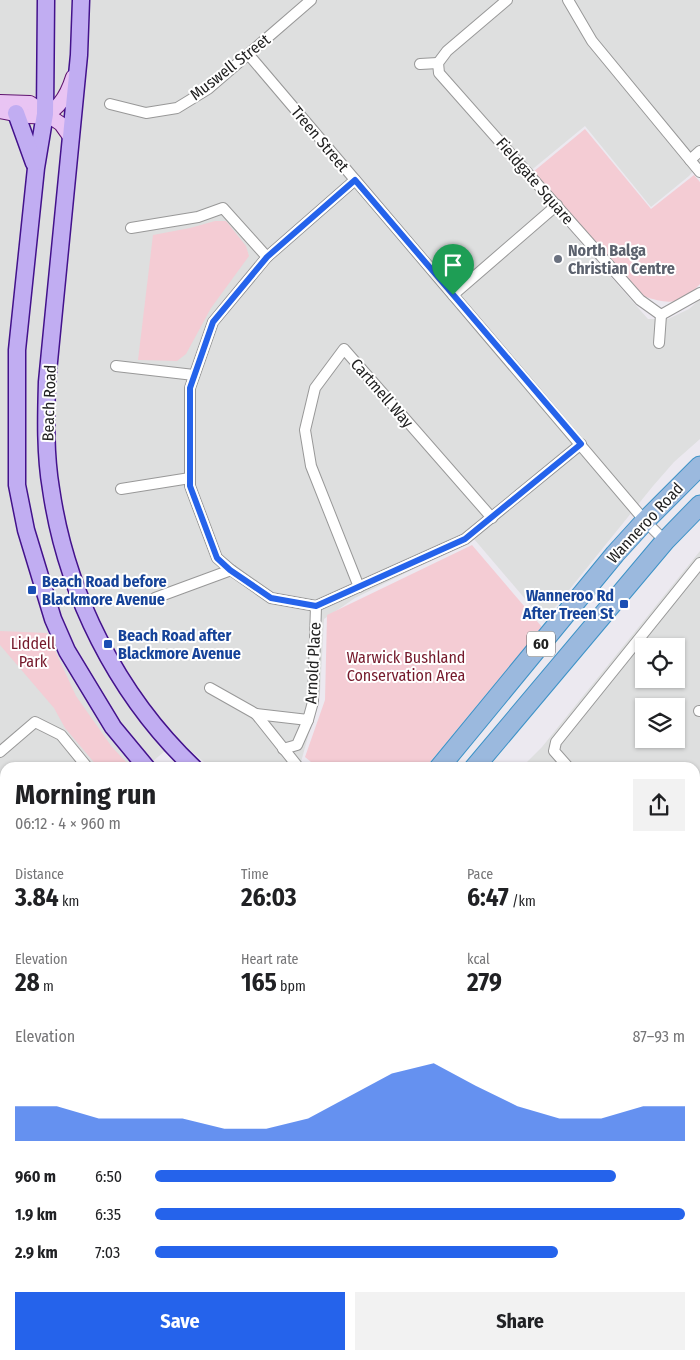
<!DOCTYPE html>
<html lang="en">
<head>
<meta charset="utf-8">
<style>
  :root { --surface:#fff; --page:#f2f2f2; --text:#202124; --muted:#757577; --accent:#2563eb }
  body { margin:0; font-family:"Fira Sans Condensed",sans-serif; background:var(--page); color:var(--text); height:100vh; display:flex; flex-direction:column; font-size:19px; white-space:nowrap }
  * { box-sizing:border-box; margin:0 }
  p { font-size:16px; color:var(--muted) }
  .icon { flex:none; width:28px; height:28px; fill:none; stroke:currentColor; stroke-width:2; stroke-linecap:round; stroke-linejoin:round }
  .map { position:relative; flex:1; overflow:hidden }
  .details { position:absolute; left:0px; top:762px; width:700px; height:598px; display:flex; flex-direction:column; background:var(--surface); border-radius:15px 15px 0 0; box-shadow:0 1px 4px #0004 }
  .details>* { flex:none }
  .fabs { position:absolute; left:635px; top:638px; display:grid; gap:10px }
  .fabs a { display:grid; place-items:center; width:50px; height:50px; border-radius:0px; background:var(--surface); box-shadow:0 1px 4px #0004; font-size:25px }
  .pin { position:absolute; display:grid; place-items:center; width:42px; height:42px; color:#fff; margin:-51px -21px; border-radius:50% 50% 50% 0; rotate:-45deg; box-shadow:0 0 5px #0007 }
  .pin .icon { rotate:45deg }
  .round { display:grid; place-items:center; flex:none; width:52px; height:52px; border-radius:0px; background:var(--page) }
  .overview { display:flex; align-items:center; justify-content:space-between; height:85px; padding:0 15px }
  h1 { font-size:28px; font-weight:700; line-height:38px }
  .stats { display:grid; grid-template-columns:repeat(3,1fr); gap:8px; height:85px; padding:5px 15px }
  .stats div { display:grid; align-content:center }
  .stats b { font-size:25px; font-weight:700 }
  .stats small { font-size:14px; font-weight:400 }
  .stats p { font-size:14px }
  .chart { height:140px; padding:10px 15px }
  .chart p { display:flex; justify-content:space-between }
  .chart svg { width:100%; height:90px; margin-top:5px; fill:var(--accent); opacity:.7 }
  .cta { display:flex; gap:10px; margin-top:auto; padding:10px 15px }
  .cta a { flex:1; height:58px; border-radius:0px; background:var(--accent); color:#fff; font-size:20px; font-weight:700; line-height:58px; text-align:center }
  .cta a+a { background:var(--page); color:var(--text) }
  ul { padding:0 15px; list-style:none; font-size:16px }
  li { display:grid; grid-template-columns:80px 60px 1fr; align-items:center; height:38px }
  li i { height:12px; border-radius:6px; background:var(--accent) }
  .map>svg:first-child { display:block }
</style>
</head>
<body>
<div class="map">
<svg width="700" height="1360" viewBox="0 0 700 1360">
  <rect width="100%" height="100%" fill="#ece9f0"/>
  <g fill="#dedfdf" fill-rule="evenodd">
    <polygon points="0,0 700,0 700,163 689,176 651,207 585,126 523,177 648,319 668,319 689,309 700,299 700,439 674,462 653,486 544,621 474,539 355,598 324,619 320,693 301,762 308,767 210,767 178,740 146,767 5,768 5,1077 0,1083"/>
    <path d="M700 551V1117L695 1115V768H521L542 747ZM644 646H676V679H644ZM644 706H676V739H644Z"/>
  </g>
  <polygon fill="#cba3b9" points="695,1188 700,1190 700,1360 22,1360 26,1355 695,1355"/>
  <g fill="#f4ccd4">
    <path d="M585 129 651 209 694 175 700 182V284C680 305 670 305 643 296L533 172Z"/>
    <polygon points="215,221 226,221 246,246 249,256 211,308 186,354 177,361 138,360 153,235 190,228"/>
    <polygon points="472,545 542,627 426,767 317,767 305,757 325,700 327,615"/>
    <polygon points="0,631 47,633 76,696 112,747 131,767 98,767 65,728 54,708 0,645"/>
    <polygon points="5,1084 5,1290 0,1296 0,1091"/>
  </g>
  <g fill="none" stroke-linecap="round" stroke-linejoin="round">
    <defs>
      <g id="street">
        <polyline points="507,0 447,51 438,63 439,73 640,300 661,315"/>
        <polyline points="568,0 592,41 700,172"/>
        <polyline points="249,55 645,521 665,541"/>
        <polyline points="420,64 438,63"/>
        <polyline points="110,104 146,113 177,108 208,89 311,0"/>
        <polyline points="690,160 700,151"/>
        <polyline points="355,180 267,257 213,322 190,388 190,486 217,558 231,570 271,598 316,606 465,539 581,444"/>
        <polyline points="131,228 198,217 223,208 267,257"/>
        <polyline points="453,295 557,205"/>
        <polyline points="661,315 700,293"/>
        <polyline points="659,343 661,315"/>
        <polyline points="116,366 194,375"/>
        <polyline points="121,489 190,478"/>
        <polyline points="359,587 311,466 305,430 315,388 344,349 492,518"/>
        <polyline points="155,598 231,570"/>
        <polyline points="210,688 256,714 308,720 313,702 316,606"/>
        <polyline points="699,711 700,711"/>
        <polyline points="256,714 299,768"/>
        <polyline points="283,749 297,745 308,720"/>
        <polyline points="0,752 35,722 61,735 88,768"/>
        <polyline points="569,768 554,751 556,742 700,563"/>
        <polyline points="0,855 5,861"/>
        <polyline points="695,866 700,870"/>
        <polyline points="695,992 700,994"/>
        <polyline points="0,1048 5,1054"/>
        <polyline points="0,1078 5,1072"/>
      </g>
      <g id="secondary">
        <polyline points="0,102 30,103 61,124 71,138"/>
        <path d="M0 111C11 113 28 118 39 116 58 113 68 93 73 77"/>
      </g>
      <g id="primary">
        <polyline points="46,0 45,114 36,168 17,350 17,485 26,530 53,619 67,651 113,727 147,768"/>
        <path d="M81 0 79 55 47 382C46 417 45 454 51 489 66 593 117 695 194 768"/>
        <polyline points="16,113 34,163"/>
        <polyline points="695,1123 700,1126"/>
        <polyline points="695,1162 700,1165"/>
      </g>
      <g id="highway">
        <polyline points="439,768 615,554 645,521 700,466"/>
        <polyline points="474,768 665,541 700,505"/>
        <polyline points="0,1316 5,1310"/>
        <polyline points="0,1356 5,1350"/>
      </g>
    </defs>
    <use href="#street" stroke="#989898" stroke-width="12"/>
    <use href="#secondary" stroke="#5f136e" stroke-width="16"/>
    <use href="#primary" stroke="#43128c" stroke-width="19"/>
    <use href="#highway" stroke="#3d92c7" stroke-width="21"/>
    <use href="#street" stroke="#fff" stroke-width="10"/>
    <use href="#secondary" stroke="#e9c4f3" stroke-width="14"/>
    <use href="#primary" stroke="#c1adf2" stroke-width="16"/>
    <use href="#highway" stroke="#9bb9de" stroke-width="19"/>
  </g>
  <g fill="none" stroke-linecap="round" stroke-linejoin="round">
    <defs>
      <polygon id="route" points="355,180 581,444 465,539 316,606 271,598 230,570 217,558 190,486 190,388 213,322 267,257"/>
    </defs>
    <use href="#route" stroke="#fff" stroke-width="10"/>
    <use href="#route" stroke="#2563eb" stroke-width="6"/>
  </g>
  <circle fill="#6b7280" stroke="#fff" stroke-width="2" cx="558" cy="259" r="5"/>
  <g fill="#1a4fb4" stroke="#fff" stroke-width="2">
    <rect x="27" y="585" width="10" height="10" rx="2.5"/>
    <rect x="619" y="599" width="10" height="10" rx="2.5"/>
    <rect x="103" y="639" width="10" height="10" rx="2.5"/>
  </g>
  <g text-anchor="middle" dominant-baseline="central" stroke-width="4" stroke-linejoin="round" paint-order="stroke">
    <rect fill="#fff" stroke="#646464" stroke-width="1" x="527" y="631.5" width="28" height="25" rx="4"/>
    <g font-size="15" font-weight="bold" fill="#212121">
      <text x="541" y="644">60</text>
    </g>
    <g font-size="16" fill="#212121" stroke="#fff">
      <text transform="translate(230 67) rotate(-38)">Muswell Street</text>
      <text transform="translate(320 139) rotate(50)">Treen Street</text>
      <text transform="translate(535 181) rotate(49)">Fieldgate Square</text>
      <text transform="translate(382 393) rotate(49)">Cartmell Way</text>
      <text transform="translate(49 403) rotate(-88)">Beach Road</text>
      <text transform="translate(645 523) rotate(-47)">Wanneroo Road</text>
      <text transform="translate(313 663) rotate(-87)">Arnold Place</text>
    </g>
    <g font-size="16" font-weight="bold" fill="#5b616d" stroke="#fff" text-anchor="start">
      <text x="568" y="250">North Balga<tspan x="568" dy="18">Christian Centre</tspan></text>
    </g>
    <g font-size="16" font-weight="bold" fill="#164399" stroke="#fff" text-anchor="start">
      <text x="42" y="581">Beach Road before<tspan x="42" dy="18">Blackmore Avenue</tspan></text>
      <text x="614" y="595" text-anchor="end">Wanneroo Rd<tspan x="614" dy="18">After Treen St</tspan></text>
      <text x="118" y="635">Beach Road after<tspan x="118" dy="18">Blackmore Avenue</tspan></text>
    </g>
    <g font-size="16" fill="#75192b" stroke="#fff">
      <text x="33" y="643">Liddell<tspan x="33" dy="18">Park</tspan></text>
      <text x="406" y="657">Warwick Bushland<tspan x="406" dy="18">Conservation Area</tspan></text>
    </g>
  </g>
</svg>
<div class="fabs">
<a><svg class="icon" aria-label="locate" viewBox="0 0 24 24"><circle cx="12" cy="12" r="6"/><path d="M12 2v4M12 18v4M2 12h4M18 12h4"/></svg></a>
<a><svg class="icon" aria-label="layers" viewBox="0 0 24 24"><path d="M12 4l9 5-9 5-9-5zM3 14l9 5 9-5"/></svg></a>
</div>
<div class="pin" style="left:453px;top:295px;background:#1e9e55"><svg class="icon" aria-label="arrive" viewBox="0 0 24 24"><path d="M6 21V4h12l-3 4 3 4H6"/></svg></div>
<section class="details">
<div class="overview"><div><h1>Morning run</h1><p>06:12 · 4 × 960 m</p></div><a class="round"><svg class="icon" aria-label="share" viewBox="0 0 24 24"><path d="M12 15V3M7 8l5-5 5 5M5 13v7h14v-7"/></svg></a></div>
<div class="stats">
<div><p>Distance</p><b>3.84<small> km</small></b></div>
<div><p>Time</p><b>26:03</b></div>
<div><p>Pace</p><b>6:47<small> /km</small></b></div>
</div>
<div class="stats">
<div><p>Elevation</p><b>28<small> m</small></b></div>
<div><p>Heart rate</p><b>165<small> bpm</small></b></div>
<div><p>kcal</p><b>279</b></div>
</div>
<div class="chart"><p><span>Elevation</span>87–93 m</p>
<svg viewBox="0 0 160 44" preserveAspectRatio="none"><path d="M0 44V27L10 27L20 33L30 33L40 33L50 38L60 38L70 33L80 22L90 11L100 6L110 17L120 27L130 33L140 33L150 27L160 27V44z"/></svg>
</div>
<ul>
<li><b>960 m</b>6:50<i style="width:87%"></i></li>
<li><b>1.9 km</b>6:35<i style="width:100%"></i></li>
<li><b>2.9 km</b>7:03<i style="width:76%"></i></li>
</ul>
<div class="cta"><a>Save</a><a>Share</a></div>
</section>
</div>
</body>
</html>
